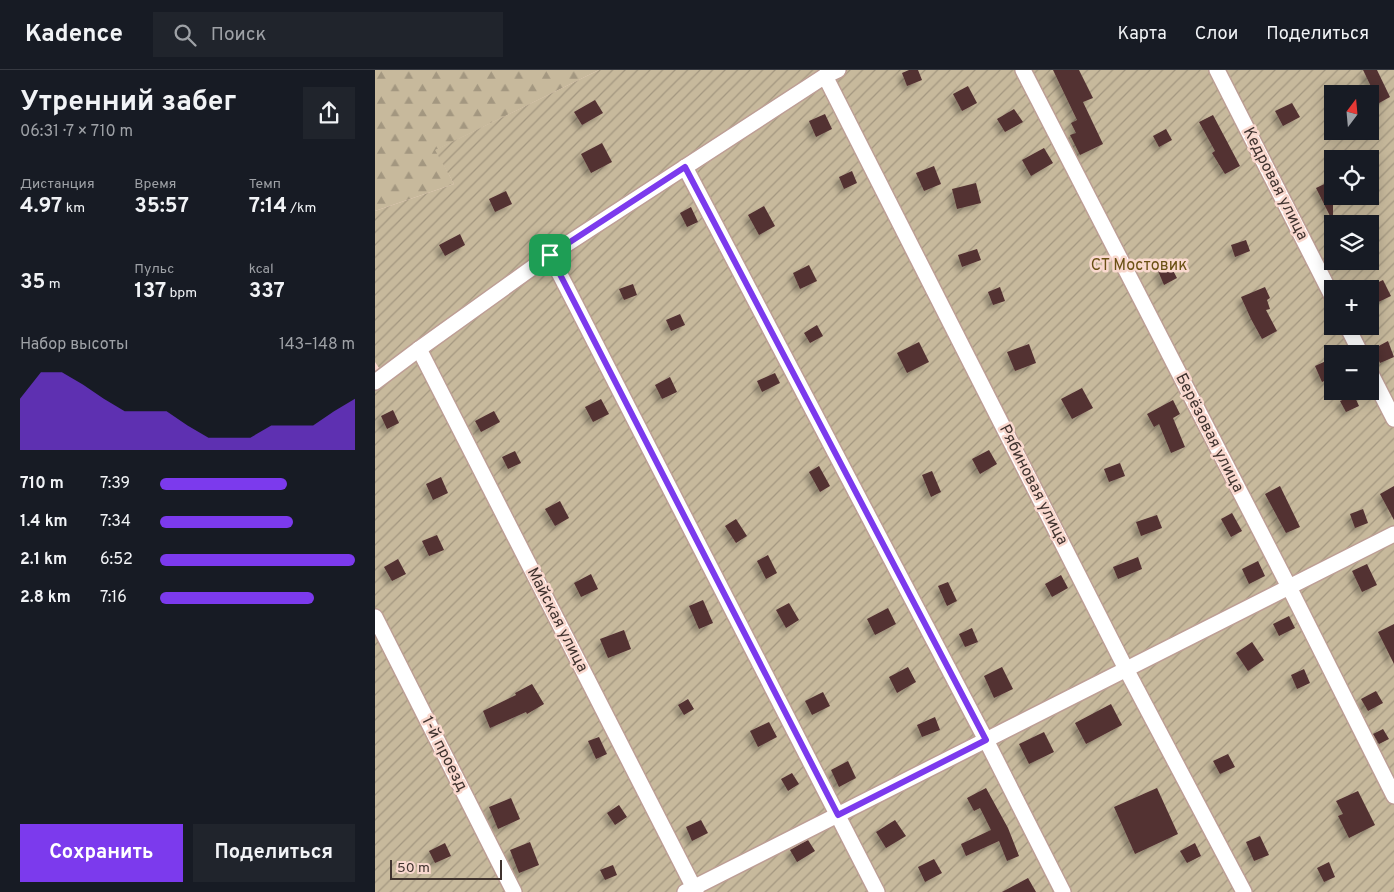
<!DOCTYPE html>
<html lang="ru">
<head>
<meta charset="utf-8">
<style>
  :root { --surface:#171b24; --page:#20242c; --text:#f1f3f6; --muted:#9ea1a6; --line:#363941; --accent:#7c3aed }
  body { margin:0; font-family:Overpass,sans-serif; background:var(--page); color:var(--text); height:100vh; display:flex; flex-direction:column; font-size:19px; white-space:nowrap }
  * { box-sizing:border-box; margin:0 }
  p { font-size:16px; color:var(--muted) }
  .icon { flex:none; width:28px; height:28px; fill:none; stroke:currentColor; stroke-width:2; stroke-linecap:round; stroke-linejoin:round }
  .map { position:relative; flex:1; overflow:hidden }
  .side { display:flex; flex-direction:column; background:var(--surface); width:375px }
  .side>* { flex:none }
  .needle { width:32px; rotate:16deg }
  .buttons { position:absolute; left:949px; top:15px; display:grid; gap:10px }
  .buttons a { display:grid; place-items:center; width:55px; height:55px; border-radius:0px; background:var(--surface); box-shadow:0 2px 12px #0003; font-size:25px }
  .scale { position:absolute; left:15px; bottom:12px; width:112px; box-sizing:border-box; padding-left:5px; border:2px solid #40332f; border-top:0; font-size:14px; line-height:18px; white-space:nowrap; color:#40332f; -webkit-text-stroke:4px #f9d8ce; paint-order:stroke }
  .pin { position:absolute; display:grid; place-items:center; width:42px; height:42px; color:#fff; margin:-21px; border-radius:10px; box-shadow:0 2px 8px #0006 }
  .round { display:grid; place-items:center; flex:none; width:52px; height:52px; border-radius:0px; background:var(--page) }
  .headline { display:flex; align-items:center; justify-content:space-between; height:85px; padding:0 20px }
  h1 { font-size:28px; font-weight:700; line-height:38px }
  .metrics { display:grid; grid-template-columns:repeat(3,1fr); gap:8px; height:85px; padding:5px 20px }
  .metrics div { display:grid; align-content:center }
  .metrics b { font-size:21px; font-weight:700 }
  .metrics small { font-size:14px; font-weight:400 }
  .metrics p { font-size:14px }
  .chart { height:140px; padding:10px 20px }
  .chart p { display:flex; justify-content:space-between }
  .chart svg { width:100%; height:90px; margin-top:5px; fill:var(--accent); opacity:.7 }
  .primary-button { display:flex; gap:10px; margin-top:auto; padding:10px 20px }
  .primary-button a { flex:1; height:58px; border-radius:0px; background:var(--accent); color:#fff; font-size:20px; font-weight:700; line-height:58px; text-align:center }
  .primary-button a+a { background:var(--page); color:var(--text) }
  ul { padding:0 20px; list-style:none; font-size:16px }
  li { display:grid; grid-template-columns:80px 60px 1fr; align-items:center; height:38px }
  li i { height:12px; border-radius:6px; background:var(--accent) }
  header { display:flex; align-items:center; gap:30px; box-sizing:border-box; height:70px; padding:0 25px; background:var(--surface); border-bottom:1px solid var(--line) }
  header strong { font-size:24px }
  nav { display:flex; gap:28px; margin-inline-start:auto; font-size:18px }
  .search { width:350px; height:45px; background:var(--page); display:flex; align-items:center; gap:12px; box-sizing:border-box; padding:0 18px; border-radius:0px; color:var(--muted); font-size:19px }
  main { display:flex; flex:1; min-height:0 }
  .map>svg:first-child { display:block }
</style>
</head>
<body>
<header>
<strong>Kadence</strong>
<div class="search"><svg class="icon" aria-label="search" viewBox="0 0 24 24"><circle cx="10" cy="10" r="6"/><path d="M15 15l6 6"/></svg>Поиск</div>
<nav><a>Карта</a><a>Слои</a><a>Поделиться</a></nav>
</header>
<main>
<section class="side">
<div class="headline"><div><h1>Утренний забег</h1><p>06:31 · 7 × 710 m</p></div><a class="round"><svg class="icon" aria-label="share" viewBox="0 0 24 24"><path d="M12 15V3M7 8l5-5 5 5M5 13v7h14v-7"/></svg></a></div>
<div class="metrics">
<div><p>Дистанция</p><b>4.97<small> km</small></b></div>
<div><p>Время</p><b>35:57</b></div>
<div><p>Темп</p><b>7:14<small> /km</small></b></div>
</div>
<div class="metrics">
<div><b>35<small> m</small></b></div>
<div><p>Пульс</p><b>137<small> bpm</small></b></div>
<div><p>kcal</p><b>337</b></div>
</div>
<div class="chart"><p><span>Набор высоты</span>143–148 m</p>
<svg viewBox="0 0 160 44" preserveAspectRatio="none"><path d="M0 44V19L10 6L20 6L30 12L40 19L50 25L60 25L70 25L80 32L90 38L100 38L110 38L120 32L130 32L140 32L150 25L160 19V44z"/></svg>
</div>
<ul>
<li><b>710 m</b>7:39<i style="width:65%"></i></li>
<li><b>1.4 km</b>7:34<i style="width:68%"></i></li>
<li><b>2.1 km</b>6:52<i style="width:100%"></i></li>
<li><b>2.8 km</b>7:16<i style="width:79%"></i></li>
</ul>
<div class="primary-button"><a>Сохранить</a><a>Поделиться</a></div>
</section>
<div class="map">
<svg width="1019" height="822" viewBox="0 0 1019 822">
  <defs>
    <pattern id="forest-firs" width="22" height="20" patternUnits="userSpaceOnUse" patternTransform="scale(1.25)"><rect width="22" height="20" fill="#c7b99c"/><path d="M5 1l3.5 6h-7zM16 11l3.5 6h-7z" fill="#a39780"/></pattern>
    <pattern id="garden-furrows" width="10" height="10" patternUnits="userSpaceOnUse" patternTransform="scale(1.25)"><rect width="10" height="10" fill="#c7b99c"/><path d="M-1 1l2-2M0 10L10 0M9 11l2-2" fill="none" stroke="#a39780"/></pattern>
    <filter id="shadow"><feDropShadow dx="-4.5" dy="4.5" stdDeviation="2.5" flood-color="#0004"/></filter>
  </defs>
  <rect width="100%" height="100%" fill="#f9d8ce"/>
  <polygon fill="url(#forest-firs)" points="0,0 224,0 61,80 79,114 0,141"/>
  <path fill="url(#garden-furrows)" fill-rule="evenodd" d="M224 0H1019V822H0V312L9 305 0 292V141L79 114 60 80ZM958 24H995V61H958ZM958 89H995V126H958ZM958 154H995V191H958ZM958 219H995V256H958ZM958 284H995V321H958Z"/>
  <g fill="#533033" filter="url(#shadow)">
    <polygon points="534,0 543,0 547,10 532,16 527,3"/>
    <polygon points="678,0 704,0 718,28 708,32 728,74 705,85 695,65 701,63 696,53 702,50"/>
    <polygon points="988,0 1002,0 1015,27 1004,33"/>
    <polygon points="593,16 602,33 587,41 578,24"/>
    <polygon points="220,30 228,43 207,55 199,42"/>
    <polygon points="917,33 925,47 908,56 900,41"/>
    <polygon points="639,39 648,52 630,62 622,49"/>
    <polygon points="450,44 457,59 441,67 434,51"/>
    <polygon points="838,45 865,96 850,104 837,83 840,81 824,52"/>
    <polygon points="791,59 797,70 784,77 778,66"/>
    <polygon points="227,73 237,92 216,103 206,84"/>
    <polygon points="669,78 678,93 656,106 647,90"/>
    <polygon points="559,96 566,114 549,121 541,103"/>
    <polygon points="477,101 482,113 469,119 464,107"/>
    <polygon points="958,110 958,152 941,118"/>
    <polygon points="601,113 606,133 582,139 577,119"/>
    <polygon points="131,121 137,134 120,142 114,129"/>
    <polygon points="389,136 400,156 384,165 373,145"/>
    <polygon points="316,137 323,152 312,157 305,143"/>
    <polygon points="85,164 90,175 70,186 64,175"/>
    <polygon points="871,170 875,181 860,187 856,175"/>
    <polygon points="602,179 606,190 587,197 583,185"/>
    <polygon points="434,195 442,211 425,219 418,203"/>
    <polygon points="795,195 802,208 789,215 783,201"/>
    <polygon points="1008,210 1016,226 995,236 995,216"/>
    <polygon points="258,214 262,225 249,230 244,219"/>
    <polygon points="625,217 630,231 618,235 613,222"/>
    <polygon points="890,217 895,228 892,230 895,239 891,240 902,261 887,269 876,249 866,227"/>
    <polygon points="305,244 310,255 296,261 291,250"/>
    <polygon points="442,255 448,266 435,273 429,263"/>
    <polygon points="1013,271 1019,287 1005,293 998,279"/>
    <polygon points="544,272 554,292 532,303 522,283"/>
    <polygon points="654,274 661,293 640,301 632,282"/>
    <polygon points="951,291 958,307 947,312 940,296"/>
    <polygon points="400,303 405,313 387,322 382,311"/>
    <polygon points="295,307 302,322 287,329 280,315"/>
    <polygon points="707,318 718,338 697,349 686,329"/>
    <polygon points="979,325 984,336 971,342 965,331"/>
    <polygon points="226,329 234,344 218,352 210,337"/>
    <polygon points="798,330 805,344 798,348 810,377 796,383 784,354 779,357 772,344"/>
    <polygon points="18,340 24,353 12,359 6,346"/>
    <polygon points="119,341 125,352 106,362 100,351"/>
    <polygon points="614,380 622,394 605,404 597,389"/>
    <polygon points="140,381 146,393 133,399 127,387"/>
    <polygon points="745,393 750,406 734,412 729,399"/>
    <polygon points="444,396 455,416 445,422 434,402"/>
    <polygon points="557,401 566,422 556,427 547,405"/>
    <polygon points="66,407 73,423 58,430 51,414"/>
    <polygon points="905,416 925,457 911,463 890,424"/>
    <polygon points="1019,416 1019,450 1005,424"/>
    <polygon points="185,431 194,448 180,456 170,439"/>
    <polygon points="988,439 993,453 980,458 975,444"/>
    <polygon points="857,443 867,461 856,467 846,449"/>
    <polygon points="782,445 787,458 766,466 761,452"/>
    <polygon points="361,449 372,466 361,473 350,456"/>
    <polygon points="62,465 69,480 54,486 47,471"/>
    <polygon points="393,485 402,503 391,509 382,491"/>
    <polygon points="763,487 767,499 743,509 738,497"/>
    <polygon points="23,489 31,504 17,511 9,497"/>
    <polygon points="883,491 890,506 874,514 867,499"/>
    <polygon points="992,494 1002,515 987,522 977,501"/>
    <polygon points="216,504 223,519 206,527 199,513"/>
    <polygon points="686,505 693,518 677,527 670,514"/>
    <polygon points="573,512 582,531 572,536 563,516"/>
    <polygon points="328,530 338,553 324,559 314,536"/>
    <polygon points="414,533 424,550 411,558 401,540"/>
    <polygon points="513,538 521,554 500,565 492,549"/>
    <polygon points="914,546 920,558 904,566 898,554"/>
    <polygon points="1019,554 1019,594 1003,562"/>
    <polygon points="597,558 603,572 590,577 584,564"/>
    <polygon points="249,560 256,579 233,588 225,569"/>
    <polygon points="877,572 889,590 873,601 861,583"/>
    <polygon points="533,597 541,612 522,623 514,607"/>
    <polygon points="627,597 638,619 619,628 609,606"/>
    <polygon points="929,599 935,613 922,619 916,605"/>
    <polygon points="157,614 169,634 152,644 151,642 115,658 108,641 141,625 140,623"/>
    <polygon points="1001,621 1008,633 993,641 986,629"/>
    <polygon points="448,622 455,636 437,645 430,631"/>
    <polygon points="313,629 319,639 309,645 303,635"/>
    <polygon points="736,634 747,655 711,674 700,653"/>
    <polygon points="560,647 565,660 547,667 542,655"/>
    <polygon points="394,652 402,667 383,677 375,661"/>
    <polygon points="1008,659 1014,669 1004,674 998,664"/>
    <polygon points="669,662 679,682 654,694 644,674"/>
    <polygon points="224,667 232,684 221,689 213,671"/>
    <polygon points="853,684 860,697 845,704 838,691"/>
    <polygon points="473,691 481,708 464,717 456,700"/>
    <polygon points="417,703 424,714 413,721 406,709"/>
    <polygon points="611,718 633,758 644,786 632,791 624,771 591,786 586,774 616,760 605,738 599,741 592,728"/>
    <polygon points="782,718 803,764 760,784 739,737"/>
    <polygon points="983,721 1000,755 974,768 963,746 968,744 961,731"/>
    <polygon points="136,728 145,749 123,759 114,737"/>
    <polygon points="244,735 252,747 240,755 232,743"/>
    <polygon points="326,750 333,763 317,771 311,757"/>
    <polygon points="520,750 531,766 511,778 501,762"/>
    <polygon points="885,766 894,785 879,791 871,772"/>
    <polygon points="433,770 440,781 422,792 415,780"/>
    <polygon points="155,772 164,795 144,803 135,780"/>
    <polygon points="70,773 76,786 60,793 54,781"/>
    <polygon points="820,773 826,786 812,793 805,781"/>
    <polygon points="559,789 567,803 550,812 543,797"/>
    <polygon points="954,792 960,807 949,812 942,798"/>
    <polygon points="238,795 242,805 230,810 225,800"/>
    <polygon points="653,808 661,822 627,822"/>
  </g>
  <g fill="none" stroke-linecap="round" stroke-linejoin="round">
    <defs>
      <g id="minor">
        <polyline points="648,0 914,517 1019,726"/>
        <polyline points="842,0 958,228"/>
        <polyline points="450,6 751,599 869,822"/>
        <polyline points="310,97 611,670 688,822"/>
        <polyline points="175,185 502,822"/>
        <polyline points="972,256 986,284"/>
        <polyline points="44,279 321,822"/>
        <polyline points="995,302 1019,349"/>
        <polyline points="0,312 44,279 175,185 450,6 463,0"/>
        <polyline points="0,547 139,822"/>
        <polyline points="310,822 1019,464"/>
      </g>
    </defs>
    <use href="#minor" stroke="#bd9e95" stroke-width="18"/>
    <use href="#minor" stroke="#fff" stroke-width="15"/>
  </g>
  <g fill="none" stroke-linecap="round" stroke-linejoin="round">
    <defs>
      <polygon id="route" points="310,97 611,670 463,745 175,185"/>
    </defs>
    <use href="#route" stroke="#fff" stroke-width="10"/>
    <use href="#route" stroke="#7c3aed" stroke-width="6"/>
  </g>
  <g text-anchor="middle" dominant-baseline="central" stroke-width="5" stroke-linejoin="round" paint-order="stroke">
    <g font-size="16" fill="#40332f" stroke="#f9d8ce">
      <text transform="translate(900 114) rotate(63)">Кедровая улица</text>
      <text transform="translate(834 363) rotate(63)">Берёзовая улица</text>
      <text transform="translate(658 415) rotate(63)">Рябиновая улица</text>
      <text transform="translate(182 550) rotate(63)">Майская улица</text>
      <text transform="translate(69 684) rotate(63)">1-й проезд</text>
    </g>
    <g font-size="16" fill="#6a5014" stroke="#f9d8ce">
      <text x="764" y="196">СТ Мостовик</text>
    </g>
  </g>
</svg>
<div class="buttons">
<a><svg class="needle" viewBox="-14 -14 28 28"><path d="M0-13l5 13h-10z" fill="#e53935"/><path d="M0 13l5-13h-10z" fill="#9ea1a6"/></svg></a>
<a><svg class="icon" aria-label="locate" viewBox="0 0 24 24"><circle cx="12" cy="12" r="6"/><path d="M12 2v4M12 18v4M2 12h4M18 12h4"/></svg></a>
<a><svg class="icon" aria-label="layers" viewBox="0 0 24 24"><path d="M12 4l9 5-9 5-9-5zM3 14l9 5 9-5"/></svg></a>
<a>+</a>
<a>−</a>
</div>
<div class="scale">50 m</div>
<div class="pin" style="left:175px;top:185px;background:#1e9e55"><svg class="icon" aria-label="arrive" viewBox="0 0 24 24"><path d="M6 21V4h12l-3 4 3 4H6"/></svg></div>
</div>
</main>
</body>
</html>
